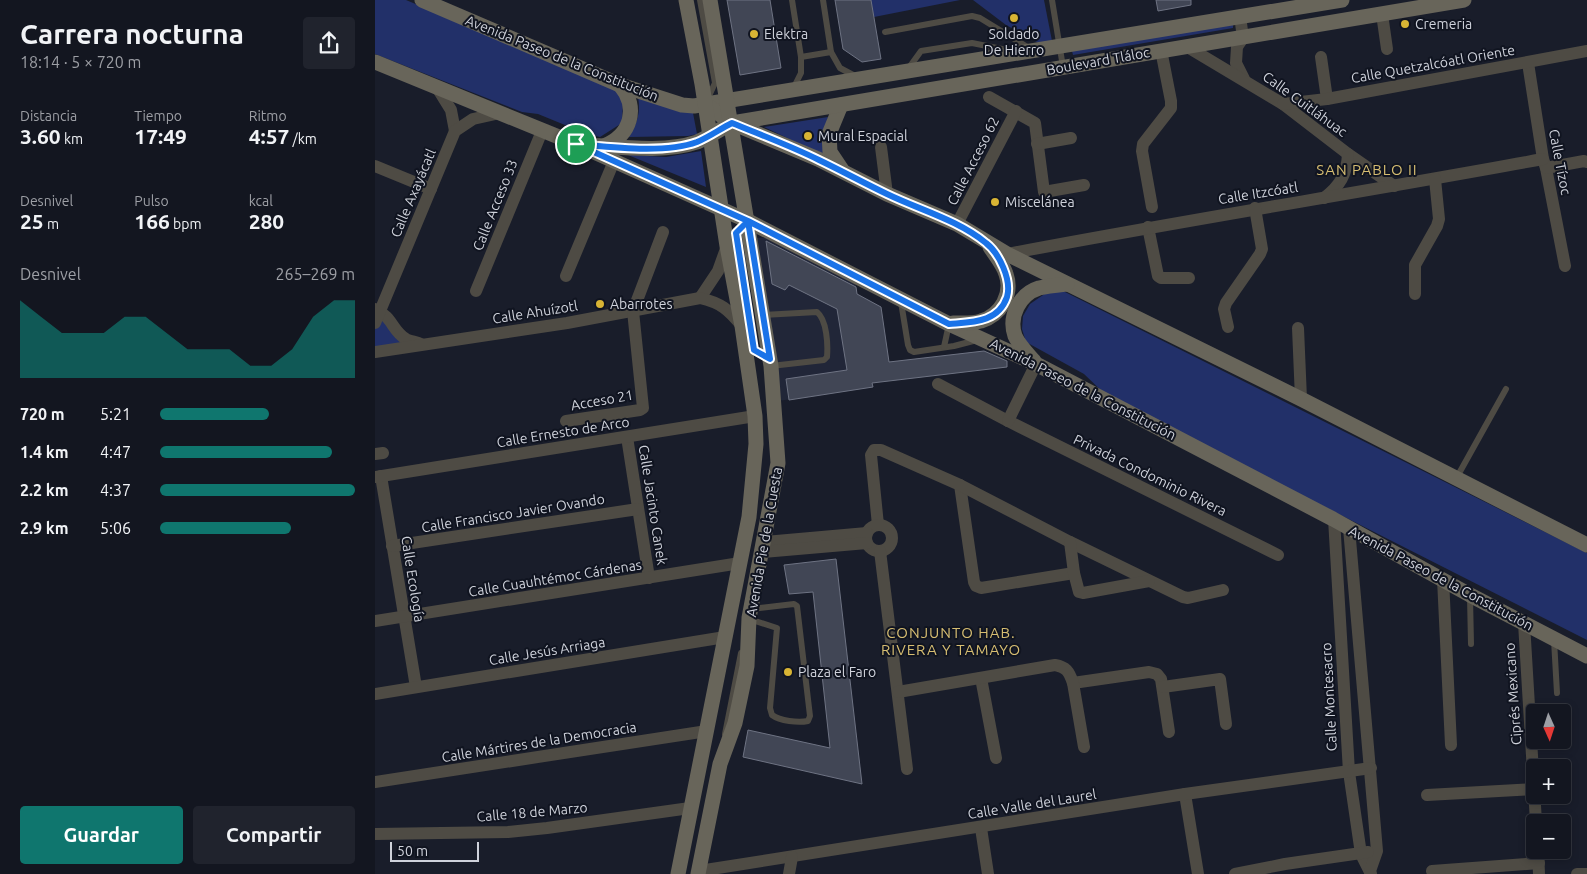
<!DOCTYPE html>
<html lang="es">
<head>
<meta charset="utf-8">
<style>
  :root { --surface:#131620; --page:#20232d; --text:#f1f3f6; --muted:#9d9fa5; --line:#32353e; --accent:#0f766e }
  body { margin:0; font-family:Ubuntu,sans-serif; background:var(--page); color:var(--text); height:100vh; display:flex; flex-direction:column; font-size:19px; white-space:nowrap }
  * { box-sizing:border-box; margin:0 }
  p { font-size:16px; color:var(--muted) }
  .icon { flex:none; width:28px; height:28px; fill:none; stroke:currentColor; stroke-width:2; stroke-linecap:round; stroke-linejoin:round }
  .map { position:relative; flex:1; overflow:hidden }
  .side { display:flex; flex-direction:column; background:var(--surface); width:375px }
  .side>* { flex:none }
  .needle { width:32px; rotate:177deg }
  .tools { position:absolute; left:1151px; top:704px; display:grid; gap:10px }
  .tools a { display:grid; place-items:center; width:45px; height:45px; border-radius:5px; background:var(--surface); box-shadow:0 2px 8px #0003,0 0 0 1px var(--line); font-size:25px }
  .scale { position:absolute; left:15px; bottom:12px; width:89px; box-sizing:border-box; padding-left:5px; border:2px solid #cfd2db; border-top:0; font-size:14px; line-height:18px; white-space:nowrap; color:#cfd2db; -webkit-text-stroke:4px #101420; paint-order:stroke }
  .pin { position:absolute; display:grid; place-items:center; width:42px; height:42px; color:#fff; margin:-21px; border:2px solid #fff; border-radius:50%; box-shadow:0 1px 5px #0007 }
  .round { display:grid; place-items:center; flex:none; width:52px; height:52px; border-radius:5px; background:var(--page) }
  .summary { display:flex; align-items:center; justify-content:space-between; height:85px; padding:0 20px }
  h1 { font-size:28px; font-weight:600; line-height:38px }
  .figures { display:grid; grid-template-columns:repeat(3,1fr); gap:8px; height:85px; padding:5px 20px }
  .figures div { display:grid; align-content:center }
  .figures b { font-size:21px; font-weight:600 }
  .figures small { font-size:14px; font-weight:400 }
  .figures p { font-size:14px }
  .chart { height:140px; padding:10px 20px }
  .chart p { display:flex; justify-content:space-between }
  .chart svg { width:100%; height:90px; margin-top:5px; fill:var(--accent); opacity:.7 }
  .button { display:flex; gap:10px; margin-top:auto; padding:10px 20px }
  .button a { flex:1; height:58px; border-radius:5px; background:var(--accent); color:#fff; font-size:20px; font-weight:600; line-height:58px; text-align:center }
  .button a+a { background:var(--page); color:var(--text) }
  ul { padding:0 20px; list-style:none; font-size:16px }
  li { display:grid; grid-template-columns:80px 60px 1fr; align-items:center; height:38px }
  li i { height:12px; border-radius:6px; background:var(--accent) }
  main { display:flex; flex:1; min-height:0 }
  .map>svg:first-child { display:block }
</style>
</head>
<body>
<main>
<section class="side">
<div class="summary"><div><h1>Carrera nocturna</h1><p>18:14 · 5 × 720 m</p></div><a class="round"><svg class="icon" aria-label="share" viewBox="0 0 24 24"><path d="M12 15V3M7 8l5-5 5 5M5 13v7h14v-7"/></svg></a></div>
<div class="figures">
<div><p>Distancia</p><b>3.60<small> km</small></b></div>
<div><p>Tiempo</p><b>17:49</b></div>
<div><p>Ritmo</p><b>4:57<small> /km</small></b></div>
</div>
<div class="figures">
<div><p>Desnivel</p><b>25<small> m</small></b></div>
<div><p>Pulso</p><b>166<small> bpm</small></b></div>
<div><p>kcal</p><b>280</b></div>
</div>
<div class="chart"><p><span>Desnivel</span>265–269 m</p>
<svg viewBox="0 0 160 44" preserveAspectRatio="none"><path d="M0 44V6L10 14L20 22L30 22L40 22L50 14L60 14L70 22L80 30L90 30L100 30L110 38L120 38L130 30L140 14L150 6L160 6V44z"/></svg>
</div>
<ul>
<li><b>720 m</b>5:21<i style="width:56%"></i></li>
<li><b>1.4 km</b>4:47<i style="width:88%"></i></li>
<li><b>2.2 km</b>4:37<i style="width:100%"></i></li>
<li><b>2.9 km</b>5:06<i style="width:67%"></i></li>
</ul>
<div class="button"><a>Guardar</a><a>Compartir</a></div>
</section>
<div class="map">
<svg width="1212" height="874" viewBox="0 0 1212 874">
  <rect width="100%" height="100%" fill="#191d2a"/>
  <polygon fill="#212638" points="379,238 391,238 480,281 498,387 403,401"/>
  <g fill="#223069">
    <polygon points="0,0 31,0 240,88 248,102 247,123 225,137 212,134 163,114 147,112 0,54"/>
    <polygon points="496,0 585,0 499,17"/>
    <polygon points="598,0 669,0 678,46 671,47 631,25"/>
    <polygon points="858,24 858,28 698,55 697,51"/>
    <path d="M263 97 318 113 322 134 313 136 254 137C262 123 266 113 263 97Z"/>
    <polygon points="453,117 447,144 450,156 389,127"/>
    <polygon points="326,151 331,187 253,155 291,157"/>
    <polygon points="688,291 1212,553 1212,640 733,397 709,374 651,342 647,329 648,316 655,304 671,293"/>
    <polygon points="5,311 22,330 49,345 0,352 0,323"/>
  </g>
  <g fill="#414655" stroke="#6e7383">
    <polygon points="352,0 395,0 406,68 365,75"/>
    <polygon points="460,0 496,0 506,59 487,62 468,49"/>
    <polygon points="781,0 816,0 816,5 783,11"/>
    <polygon points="391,241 481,287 482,294 506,307 514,362 609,351 632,361 632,367 497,383 498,387 414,400 411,379 472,370 462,309 414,285 410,290 397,284"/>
    <polygon points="461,559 487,784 368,757 373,730 455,748 438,592 414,594 409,565"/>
  </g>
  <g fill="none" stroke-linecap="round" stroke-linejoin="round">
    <g stroke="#4e4b44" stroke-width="6">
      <polyline points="325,0 340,83 333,98"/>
      <polyline points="417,0 426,57 426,73 418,89"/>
      <polyline points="448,0 456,52 465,68 480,76"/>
      <polyline points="677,0 688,67"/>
      <polyline points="510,32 597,16 605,18 654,48"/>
      <polyline points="426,57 456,52"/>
      <polyline points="533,69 546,51 597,43 632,50"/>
      <polyline points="371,223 361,233 379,350 392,357"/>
      <polyline points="526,302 533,345 535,350 539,352 579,346 602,340"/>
      <path d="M388 315 442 312C452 320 453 345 452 357L449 360 396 366"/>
      <polyline points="569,347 574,324"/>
      <polyline points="1082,477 1131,389"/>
      <polyline points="1095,597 1096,644"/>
      <path d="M374 619 402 628 395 708 397 715C405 721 423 723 433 721L435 716 422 606 419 604 376 609"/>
      <polyline points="1179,640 1182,693"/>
      <polyline points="350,734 366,653"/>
    </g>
    <g stroke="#4e4b44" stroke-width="12">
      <polyline points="1007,14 1012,49"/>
      <polyline points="865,16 868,38 862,47 861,63 869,79"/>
      <polyline points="811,46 908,104 973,154 1019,186"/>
      <polyline points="946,57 952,99"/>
      <polyline points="1153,63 1168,159 1171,168 1190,266"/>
      <polyline points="63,89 76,110 80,131"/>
      <polyline points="614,97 660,123 669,192 709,185"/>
      <polyline points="908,104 952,99 1212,51"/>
      <polyline points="662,144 696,138"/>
      <polyline points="506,147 512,194"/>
      <polyline points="0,166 56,189"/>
      <polyline points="1171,168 1209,161 1212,162"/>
      <path d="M949 198C965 186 972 174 973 154"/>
      <polyline points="777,207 767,151 768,144 796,108 796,101 786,50"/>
      <polyline points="582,224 641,111"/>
      <polyline points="773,227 783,276 786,278 814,278"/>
      <path d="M632 254C810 220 989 192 1168 159"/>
      <polyline points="191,276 239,161"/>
      <polyline points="101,291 167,131"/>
      <polyline points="1040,294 1040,265 1062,226 1064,219 1060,179"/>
      <polyline points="325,298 343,271 352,246"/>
      <path d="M0 309C18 317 17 331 31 339 35 341 42 342 46 344"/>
      <polyline points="0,323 80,131 98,119 125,113"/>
      <polyline points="853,327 849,309 851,303 885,254 887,249 880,208"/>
      <polyline points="923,328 926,399"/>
      <path d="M0 352 192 323 325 298C346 303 353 309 367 326"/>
      <polyline points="563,384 633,421 903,555"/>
      <polyline points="191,421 265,410 268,408 258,311 288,232"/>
      <polyline points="633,421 661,364"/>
      <polyline points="252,437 274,578"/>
      <polyline points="0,454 8,453"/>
      <polyline points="6,476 41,687"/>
      <polyline points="0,477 380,416"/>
      <polyline points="585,485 599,582 601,586 606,588 699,573"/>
      <polyline points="959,519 974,772 986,854 996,874"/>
      <polyline points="503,525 496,455 499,450 506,450 585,485 695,542 808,597 813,598 848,590"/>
      <circle cx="504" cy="538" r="13"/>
      <polyline points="974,528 1002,851 995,871"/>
      <polyline points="390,542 492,533"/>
      <polyline points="695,542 699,573 704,592 708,593 774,581"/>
      <polyline points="17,546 263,509"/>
      <polyline points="505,551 532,769"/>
      <polyline points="388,552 492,543"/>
      <polyline points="1068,579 1076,745"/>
      <polyline points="0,621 365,563"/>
      <polyline points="1149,623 1161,822"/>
      <polyline points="606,678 621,758"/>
      <polyline points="698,683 774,672 782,674 786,679 794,732"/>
      <polyline points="788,687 845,679 851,724"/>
      <path d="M523 692 680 665C691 667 694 671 698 683L709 747"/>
      <polyline points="0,694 350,637"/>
      <polyline points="0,782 332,731"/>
      <polyline points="810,794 823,874"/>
      <polyline points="1052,795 1159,789"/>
      <polyline points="606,828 613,874"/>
      <polyline points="0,834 133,832 172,828 315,808"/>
      <polyline points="1163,850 1164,874"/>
      <polyline points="324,871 810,794 996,768"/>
      <polyline points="1057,871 1164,863"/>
      <polyline points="414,874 417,857"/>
      <polyline points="860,874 910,864 993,852"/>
      <polyline points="1202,874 1212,874"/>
    </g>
    <g stroke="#68655a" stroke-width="15">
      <polyline points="47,0 245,85 307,105 319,106 967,0"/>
      <polyline points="0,62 201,144 373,221 574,324 661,364 958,519 1095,595 1212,656"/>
      <polyline points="330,104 357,123 443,159 512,194 582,224 632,254 926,399 1212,545"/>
      <polyline points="466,105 454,134 455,152 467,170"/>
      <path d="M212 145C246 147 290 153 322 142 334 137 345 129 357 123L1089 0"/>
      <path d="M229 146C256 135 264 108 245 85"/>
      <path d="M578 323C587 323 597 324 606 321 626 315 638 294 631 274 628 264 620 255 615 247"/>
      <path d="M659 361C652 353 644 345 640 336 633 316 645 294 664 288 673 286 683 285 692 284"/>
      <polyline points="303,874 374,517 381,444 380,416 367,326 352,246 327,84 311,0"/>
      <polyline points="323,874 345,764 360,723 372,666 374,618 403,463 396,366 335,0"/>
    </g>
  </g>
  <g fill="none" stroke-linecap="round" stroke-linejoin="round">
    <defs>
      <path id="route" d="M201 144 373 221 395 359 379 350 361 233 373 221 574 324C597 322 623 323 632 297 637 280 624 253 611 243 583 220 545 210 512 194 489 183 467 171 444 160 416 146 386 135 357 123 345 129 334 137 322 142 289 154 236 147 201 144"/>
    </defs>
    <use href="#route" stroke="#fff" stroke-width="10"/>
    <use href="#route" stroke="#1a73e8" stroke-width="6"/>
  </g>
  <g fill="#d8b434" stroke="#101420" stroke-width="2">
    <circle cx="639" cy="18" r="5"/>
    <circle cx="1030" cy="24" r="5"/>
    <circle cx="379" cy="34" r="5"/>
    <circle cx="433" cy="136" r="5"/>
    <circle cx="620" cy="202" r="5"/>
    <circle cx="225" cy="304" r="5"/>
    <circle cx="413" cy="672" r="5"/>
  </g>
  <g text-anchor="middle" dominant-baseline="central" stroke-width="4" stroke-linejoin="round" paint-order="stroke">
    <g font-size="14" fill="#cfd2db" stroke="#101420" text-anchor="start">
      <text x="1040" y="24">Cremeria</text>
      <text x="389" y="34">Elektra</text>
      <text x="639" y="34" text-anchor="middle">Soldado<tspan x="639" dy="16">De Hierro</tspan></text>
      <text x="443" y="136">Mural Espacial</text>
      <text x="630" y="202">Miscelánea</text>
      <text x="235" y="304">Abarrotes</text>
      <text x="423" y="672">Plaza el Faro</text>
    </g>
    <g font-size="14" fill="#cfd2db" stroke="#101420">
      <text transform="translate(187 58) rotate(22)">Avenida Paseo de la Constitución</text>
      <text transform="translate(723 61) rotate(-10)">Boulevard Tláloc</text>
      <text transform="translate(1058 64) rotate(-10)">Calle Quetzalcóatl Oriente</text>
      <text transform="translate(930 104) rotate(36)">Calle Cuitláhuac</text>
      <text transform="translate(598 161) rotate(-63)">Calle Acceso 62</text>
      <text transform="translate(1185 162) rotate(79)">Calle Tízoc</text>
      <text transform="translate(38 193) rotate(-67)">Calle Axayácatl</text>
      <text transform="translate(883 193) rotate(-9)">Calle Itzcóatl</text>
      <text transform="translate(120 205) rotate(-68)">Calle Acceso 33</text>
      <text transform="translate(160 312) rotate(-9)">Calle Ahuízotl</text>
      <text transform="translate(708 389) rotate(27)">Avenida Paseo de la Constitución</text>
      <text transform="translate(227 400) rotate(-10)">Acceso 21</text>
      <text transform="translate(188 432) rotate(-9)">Calle Ernesto de Arco</text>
      <text transform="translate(775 475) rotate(26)">Privada Condominio Rivera</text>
      <text transform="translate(278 505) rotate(81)">Calle Jacinto Canek</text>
      <text transform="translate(138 513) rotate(-9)">Calle Francisco Javier Ovando</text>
      <text transform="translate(389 542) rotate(-80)">Avenida Pie de la Cuesta</text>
      <text transform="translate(180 578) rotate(-9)">Calle Cuauhtémoc Cárdenas</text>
      <text transform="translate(1066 578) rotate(28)">Avenida Paseo de la Constitución</text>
      <text transform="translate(38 579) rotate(81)">Calle Ecología</text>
      <text transform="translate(172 651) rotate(-9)">Calle Jesús Arriaga</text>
      <text transform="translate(1138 694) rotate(-94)">Ciprés Mexicano</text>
      <text transform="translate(954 697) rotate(-93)">Calle Montesacro</text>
      <text transform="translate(164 742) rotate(-9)">Calle Mártires de la Democracia</text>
      <text transform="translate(657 804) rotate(-9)">Calle Valle del Laurel</text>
      <text transform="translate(157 812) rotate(-5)">Calle 18 de Marzo</text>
    </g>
    <g font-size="15" letter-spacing="1" fill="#d7be72" stroke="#101420">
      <text x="992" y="169">SAN PABLO II</text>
      <text x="576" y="632">CONJUNTO HAB.<tspan x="576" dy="17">RIVERA Y TAMAYO</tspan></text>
    </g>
  </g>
</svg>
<div class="tools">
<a><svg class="needle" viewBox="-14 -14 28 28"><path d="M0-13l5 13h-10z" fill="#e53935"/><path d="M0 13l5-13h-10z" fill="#9d9fa5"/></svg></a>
<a>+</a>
<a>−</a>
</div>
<div class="scale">50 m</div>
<div class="pin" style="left:201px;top:144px;background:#1e9e55"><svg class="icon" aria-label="arrive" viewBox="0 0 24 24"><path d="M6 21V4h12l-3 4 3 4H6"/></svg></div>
</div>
</main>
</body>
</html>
